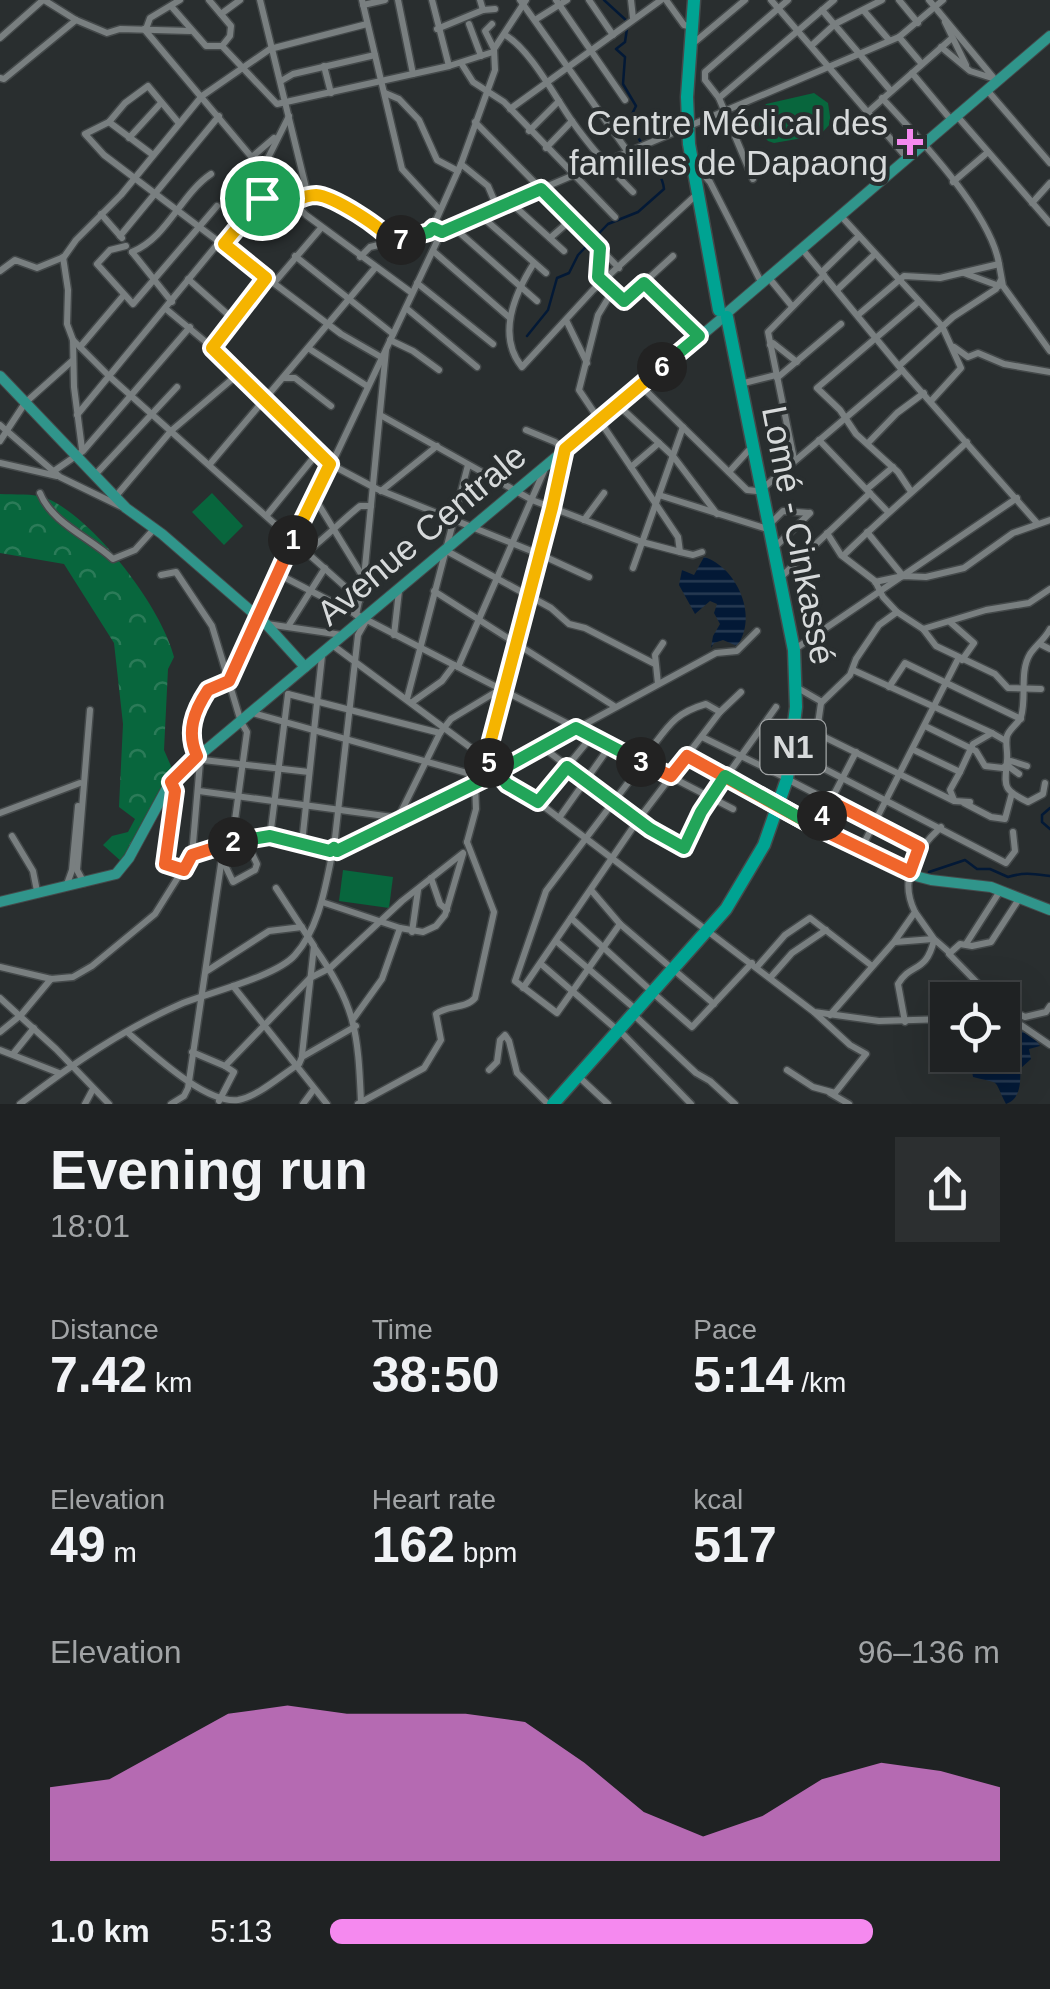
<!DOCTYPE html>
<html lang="en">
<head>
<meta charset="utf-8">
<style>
  :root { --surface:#1f2223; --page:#2c2f30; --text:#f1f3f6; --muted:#a1a4a6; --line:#3c3f41; --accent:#f589ef }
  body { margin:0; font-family:Arial,sans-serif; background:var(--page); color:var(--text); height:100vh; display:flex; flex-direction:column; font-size:38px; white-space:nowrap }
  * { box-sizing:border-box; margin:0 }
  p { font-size:32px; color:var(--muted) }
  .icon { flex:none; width:55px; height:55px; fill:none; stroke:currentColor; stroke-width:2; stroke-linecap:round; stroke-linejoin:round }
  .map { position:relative; height:1104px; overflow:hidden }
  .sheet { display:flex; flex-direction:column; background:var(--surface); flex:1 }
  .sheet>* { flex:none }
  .controls { position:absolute; left:930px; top:982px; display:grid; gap:20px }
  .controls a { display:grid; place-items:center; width:90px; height:90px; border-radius:0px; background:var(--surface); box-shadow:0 10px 40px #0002,0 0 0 2px var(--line); font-size:50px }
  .pin { position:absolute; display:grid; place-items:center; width:85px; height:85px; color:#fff; margin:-42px; border:5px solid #fff; border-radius:50%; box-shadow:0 2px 10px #0007 }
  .km { position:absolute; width:50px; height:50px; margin:-25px; border-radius:50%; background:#222; color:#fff; font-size:28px; line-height:50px; text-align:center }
  .round { display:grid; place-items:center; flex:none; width:105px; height:105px; border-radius:0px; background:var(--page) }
  .headline { display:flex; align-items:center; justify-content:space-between; height:170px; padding:0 50px }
  h1 { font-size:55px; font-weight:700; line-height:75px }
  .figures { display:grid; grid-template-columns:repeat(3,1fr); gap:15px; height:170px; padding:10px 50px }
  .figures div { display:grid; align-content:center }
  .figures b { font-size:50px; font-weight:700 }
  .figures small { font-size:28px; font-weight:400 }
  .figures p { font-size:28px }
  .chart { height:280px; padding:20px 50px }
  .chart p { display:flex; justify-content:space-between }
  .chart svg { width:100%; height:180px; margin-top:10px; fill:var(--accent); opacity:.7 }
  ul { padding:0 50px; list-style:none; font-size:32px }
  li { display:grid; grid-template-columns:160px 120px 1fr; align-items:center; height:75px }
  li i { height:25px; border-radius:12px; background:var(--accent) }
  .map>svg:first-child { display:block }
</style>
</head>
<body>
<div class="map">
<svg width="1050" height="1104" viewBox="0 0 1050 1104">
  <defs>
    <pattern id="forest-crowns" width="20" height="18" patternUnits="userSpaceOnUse" patternTransform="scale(2.5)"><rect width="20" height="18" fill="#08663d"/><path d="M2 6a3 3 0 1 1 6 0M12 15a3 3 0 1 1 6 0" fill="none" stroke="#2b7b58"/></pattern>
    <pattern id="water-rules" width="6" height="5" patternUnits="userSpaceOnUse" patternTransform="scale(2.5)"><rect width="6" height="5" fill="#031936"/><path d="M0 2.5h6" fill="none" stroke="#273a52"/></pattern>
  </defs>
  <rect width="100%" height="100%" fill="#292e2f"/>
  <path fill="url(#forest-crowns)" d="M0 494C14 495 33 493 46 498 94 518 162 608 174 657L168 669 164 750 174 773 162 785 122 862 103 845 112 836 128 832 135 819 119 807 123 724 114 643 64 564 0 553Z"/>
  <g fill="#08663d">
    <path d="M814 93 828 103 831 123 820 135 774 143 768 141C758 130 755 117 766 104Z"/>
    <polygon points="212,493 243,526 224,545 192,512"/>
    <polygon points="343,870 393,877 389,908 339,901"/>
  </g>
  <g fill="url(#water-rules)">
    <path d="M704 557C737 567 759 617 737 646L723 640 714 643 711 648 713 636 720 624 714 613 717 604 710 601 695 614 679 585 682 570 694 575Z"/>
    <path d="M1003 1022C1016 1025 1034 1035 1040 1046L1029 1049 1031 1059 1020 1069C1021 1082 1020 1100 1006 1104 992 1076 1002 1085 973 1077L970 1058 959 1055H1002Z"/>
  </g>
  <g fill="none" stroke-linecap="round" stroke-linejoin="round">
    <g stroke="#031936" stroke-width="2.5">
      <path d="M527 336 548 310 557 278 569 273 578 255 608 224 638 212 664 189C663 172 637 140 629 120L636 106 623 84 625 57 616 49 625 42 628 22 604 0"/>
      <polyline points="1050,808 1042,815 1042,822 1050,829"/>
      <path d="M929 872 965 860 977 869H990L1008 877C1024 872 1034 874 1050 876"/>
    </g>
    <defs>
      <g id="minor">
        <polyline points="44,0 76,20 107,33 120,29 190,31"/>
        <polyline points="209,0 231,26 230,36 222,46"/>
        <polyline points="260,0 308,196"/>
        <polyline points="362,0 402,169 439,209"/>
        <polyline points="398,0 413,74"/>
        <polyline points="432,0 449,66"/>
        <polyline points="480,0 483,10 495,9"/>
        <polyline points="520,0 628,152"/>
        <polyline points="556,0 625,100"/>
        <polyline points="589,0 613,35"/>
        <polyline points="631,0 633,18"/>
        <polyline points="666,0 684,25 692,27"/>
        <polyline points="771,0 907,158"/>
        <polyline points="899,0 918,23"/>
        <polyline points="929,0 997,82"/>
        <polyline points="363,5 385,0"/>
        <polyline points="171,6 206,46 222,46 277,104 449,66 493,52"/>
        <polyline points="822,10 891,91"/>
        <polyline points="864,11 889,40"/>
        <polyline points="221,14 240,0"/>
        <polyline points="535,20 567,0"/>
        <polyline points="945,22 966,65"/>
        <polyline points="469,24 481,56"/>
        <polyline points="492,24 485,31 494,49"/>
        <polyline points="144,29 265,173 306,215 412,293"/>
        <polyline points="146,29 150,18 180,0"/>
        <polyline points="437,29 483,10"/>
        <path d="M505 35C530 49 555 97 572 121 590 147 611 170 633 192"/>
        <polyline points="899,37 921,63"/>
        <polyline points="0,38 43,0"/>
        <polyline points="696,41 745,0"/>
        <polyline points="811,46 835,24 882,0"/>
        <polyline points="941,47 970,71 995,79"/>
        <polyline points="461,63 473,82 504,102 615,217"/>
        <polyline points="324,66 331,93"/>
        <polyline points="912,73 952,121"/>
        <polyline points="0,78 4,79 76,20"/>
        <polyline points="281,81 293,74 375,55"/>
        <polyline points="987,90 1050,163"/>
        <polyline points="385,93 399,99 419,120 437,160 458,171"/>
        <polyline points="719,98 705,80 705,72 788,0"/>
        <path d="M882 98C917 136 991 213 999 264"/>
        <polyline points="510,109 661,0"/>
        <polyline points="868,112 952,38"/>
        <polyline points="957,116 1050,223"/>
        <polyline points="109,122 153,155"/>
        <polyline points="178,122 148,86 125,103 109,122 85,134 104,155 341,334 381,357"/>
        <polyline points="475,122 619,268"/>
        <polyline points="529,131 559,101"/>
        <polyline points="129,138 161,103"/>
        <polyline points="546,148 572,121"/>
        <polyline points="252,157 274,138"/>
        <polyline points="461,164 488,186 497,207"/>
        <polyline points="697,167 710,182 761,282"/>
        <polyline points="753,179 719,98 834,0"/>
        <polyline points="953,182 988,152"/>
        <path d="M292 201C300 199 307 195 316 195 333 196 384 228 391 242"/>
        <polyline points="510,202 564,251"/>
        <polyline points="1032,203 1050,183"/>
        <polyline points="101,214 122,238"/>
        <polyline points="480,215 546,273"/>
        <polyline points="841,216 942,326 961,368 931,401"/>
        <polyline points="452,226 537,301"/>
        <polyline points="120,236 219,116"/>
        <polyline points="550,238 572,219"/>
        <polyline points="224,244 262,197 267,160 289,116"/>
        <polyline points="126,246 110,250 97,264 133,304 217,206"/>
        <polyline points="600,248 598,277 624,301 673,256"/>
        <polyline points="802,249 902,370 1037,523"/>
        <polyline points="433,251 510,318"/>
        <path d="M132 252C168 237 180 195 211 174"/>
        <polyline points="132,252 172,302"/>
        <polyline points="295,256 393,334"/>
        <polyline points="63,257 68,290 67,324 73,340 74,387 82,449"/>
        <polyline points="360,257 370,247 429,233 433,227 461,164 495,70 494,49 526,0"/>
        <path d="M534 263C515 293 496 335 522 367L593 290 696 195"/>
        <polyline points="0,271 15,260 37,268 64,257 76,240 121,195 202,96 270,49 367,24"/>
        <polyline points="822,272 859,236"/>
        <polyline points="964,273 999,286"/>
        <polyline points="769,278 791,305"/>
        <polyline points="188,279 233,319"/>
        <polyline points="274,283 321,228"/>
        <polyline points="417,283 493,344"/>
        <polyline points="644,283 699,336"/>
        <polyline points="837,290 875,254"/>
        <polyline points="406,308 477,367"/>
        <polyline points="166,309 207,343 330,464 377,489 539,554 589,577"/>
        <polyline points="858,315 904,276 940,278 999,264 1003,286 1050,351"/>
        <polyline points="566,320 587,363"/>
        <polyline points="73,340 110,377 360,600"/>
        <polyline points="390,340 413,351 439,370"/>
        <polyline points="770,345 773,343 797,362"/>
        <polyline points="80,347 124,295"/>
        <polyline points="954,347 968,357 978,353 1004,364 1050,372"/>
        <polyline points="212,348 266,278"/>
        <polyline points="308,348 367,386"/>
        <polyline points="900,365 953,317 996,289 1001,280"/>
        <polyline points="283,378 295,378 331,406"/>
        <polyline points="777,378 841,324"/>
        <polyline points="740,384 776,375"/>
        <polyline points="641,386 747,490 757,491"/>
        <polyline points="618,405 673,456 717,514"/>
        <polyline points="77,415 220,241"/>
        <polyline points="382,416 532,500 642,542 680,552 678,537 579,390 598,315 612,292"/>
        <polyline points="0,425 60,477 122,507"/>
        <polyline points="819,440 888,512"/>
        <polyline points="0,441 25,403 72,361"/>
        <polyline points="868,443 897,413 924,393"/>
        <polyline points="794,459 768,332 824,275"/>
        <polyline points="0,463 57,476"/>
        <polyline points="210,464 375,268"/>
        <polyline points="631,467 659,443"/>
        <polyline points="54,471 83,451 190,327"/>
        <polyline points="729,472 748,451"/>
        <polyline points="95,475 177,387"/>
        <polyline points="762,489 902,370"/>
        <polyline points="867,489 893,467"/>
        <polyline points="910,490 898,472 856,434 840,410 817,388 917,303"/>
        <polyline points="381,491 437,446"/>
        <path d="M40 493C52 523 89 537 113 559L135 550 154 529"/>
        <polyline points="659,495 764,528"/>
        <polyline points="116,496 171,431 237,375"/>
        <polyline points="314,497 363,577"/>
        <polyline points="267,515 319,451"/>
        <polyline points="584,520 604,493"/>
        <polyline points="768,526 783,511 809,513"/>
        <polyline points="867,532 903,576"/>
        <polyline points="827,533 841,555 875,581 883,597 897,612"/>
        <polyline points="774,548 810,513"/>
        <polyline points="445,550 551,608 569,624 585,628 655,664"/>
        <polyline points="680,552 693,555 702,552"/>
        <path d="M843 556C883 516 926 481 967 442"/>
        <path d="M284 564C305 560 340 521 360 506H371"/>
        <polyline points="633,568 683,427"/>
        <polyline points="278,574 733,809"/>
        <polyline points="161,575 176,572 212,626 241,722 247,732 232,842"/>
        <polyline points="780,578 870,493"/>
        <polyline points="875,582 903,576 926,577 964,568 1013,533 1050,520"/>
        <polyline points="434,591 614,706"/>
        <polyline points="356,615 364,578 386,350"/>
        <polyline points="950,622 974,643 962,660"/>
        <polyline points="267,624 342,635"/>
        <polyline points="289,625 325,568"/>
        <polyline points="923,629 936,646 995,674 1008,688 1041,689"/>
        <polyline points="394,635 399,591"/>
        <polyline points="331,644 486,759 507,784 538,802 814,1012 879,1021 948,1019"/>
        <polyline points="1040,644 1050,649"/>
        <polyline points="795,649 1017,498"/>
        <polyline points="458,667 544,471"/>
        <polyline points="853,670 992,733"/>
        <polyline points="229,681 442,231 899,37 943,0"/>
        <polyline points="658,684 655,655 663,643"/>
        <polyline points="796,687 822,702 850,675 856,659 879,625 897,612 923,629 986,610 1029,603 1050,589"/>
        <polyline points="889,687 905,663 1021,719"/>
        <polyline points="288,694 440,733"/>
        <polyline points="407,699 468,465"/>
        <polyline points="411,703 442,681 454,665"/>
        <polyline points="253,713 506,784"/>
        <polyline points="796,723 954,801 970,802"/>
        <polyline points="925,726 976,751 985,766 1003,768 1011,761 1027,766"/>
        <polyline points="817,731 821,703"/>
        <polyline points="702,737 782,776"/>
        <polyline points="541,746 650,829 684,848 701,812 776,707"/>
        <path d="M650 750C669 725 675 713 706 704L720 712"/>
        <polyline points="914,750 960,772 973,744 992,733 1006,741"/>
        <polyline points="792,752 1006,863 1015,851 1013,832"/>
        <path d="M197 755C186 732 194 711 208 689L229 681"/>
        <polyline points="687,756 775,804"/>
        <polyline points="486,759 566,451 555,442 526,430"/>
        <polyline points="203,760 309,772"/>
        <polyline points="1008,766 1019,774"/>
        <polyline points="787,779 919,847"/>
        <polyline points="172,783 175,791 163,860 167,866 184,870"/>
        <path d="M1045 783 1043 794 1028 802C1001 789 1005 786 1007 760 1008 752 1005 744 1007 736 1010 728 1018 724 1021 717 1027 697 1019 672 1030 654 1036 645 1045 639 1050 629"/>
        <polyline points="199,791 400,818"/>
        <polyline points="954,800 950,790 960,772"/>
        <polyline points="538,802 592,736"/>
        <polyline points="964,803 991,817 1005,819 1012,793"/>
        <polyline points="0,813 80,783"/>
        <polyline points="398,818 440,733 451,719 499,690"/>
        <polyline points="559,818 610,746"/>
        <polyline points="817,827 856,752"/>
        <polyline points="12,836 33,871 37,891"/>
        <polyline points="270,837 288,694"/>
        <polyline points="467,842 476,809 475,783"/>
        <polyline points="302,843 322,656"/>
        <polyline points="334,847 358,635 366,621"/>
        <polyline points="861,849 958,659"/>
        <polyline points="337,851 484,779 716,653 737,651 757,631"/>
        <path d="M192 855C251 835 270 834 330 851L334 847 337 852 332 855 330 851"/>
        <polyline points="223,861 233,882 255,870 257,864 245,839"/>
        <polyline points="431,878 440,904 447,910"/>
        <polyline points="84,883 77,870 90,710"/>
        <polyline points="66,887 72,870 78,806"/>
        <polyline points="276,888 314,946 302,1055"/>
        <polyline points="591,890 620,924 669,966"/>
        <polyline points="322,902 400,928 423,932 436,926 445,915 463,854"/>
        <polyline points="915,912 934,939 950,953 960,944 972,946 991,942 1019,899"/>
        <polyline points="571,918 649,989"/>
        <polyline points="620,924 557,1013 515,981 546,891 643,763"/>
        <polyline points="412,932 418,890"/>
        <polyline points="556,941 633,1007"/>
        <polyline points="895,942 933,939"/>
        <polyline points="966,944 1000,891"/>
        <path d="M314 947C356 1005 358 1033 361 1102"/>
        <polyline points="949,954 994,1000"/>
        <polyline points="541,964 615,1028"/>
        <polyline points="0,967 51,979 73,977 92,966 155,914 192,855 200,762"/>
        <polyline points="757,967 785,935 810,918 872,966"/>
        <polyline points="674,970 714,1004"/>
        <polyline points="207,971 269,931 302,927"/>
        <polyline points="770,978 792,953 826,930"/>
        <polyline points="233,986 327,1104"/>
        <polyline points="523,988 638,820 720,712 741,692"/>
        <polyline points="653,993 692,1027 752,963"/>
        <polyline points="0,998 56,1049 109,1104"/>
        <polyline points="1002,1006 1025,1017 1046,1012 1050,1006"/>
        <polyline points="634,1015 696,1073 710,1081 735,1104"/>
        <path d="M830 1015 894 942 915 912C898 878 916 850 941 827"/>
        <polyline points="354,1018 382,979 400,928"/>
        <polyline points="1002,1019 1021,1025 1050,1045"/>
        <path d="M905 1022 898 984C911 962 926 974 934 940"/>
        <polyline points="620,1031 691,1104"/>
        <polyline points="0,1032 21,1015 51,979"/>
        <path d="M127 1032C152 1053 205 1104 238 1100 259 1096 281 1075 299 1064L302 1057 356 1026"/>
        <polyline points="0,1050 59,1073"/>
        <polyline points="192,1052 225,1066 310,978 330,968 402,901 463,853"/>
        <polyline points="13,1054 34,1028"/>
        <polyline points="489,1070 497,1062 500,1040 505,1035 509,1041 517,1073 547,1103"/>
        <polyline points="787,1070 813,1087 835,1093 866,1054 850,1045 815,1013"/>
        <polyline points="579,1077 608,1104"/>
        <polyline points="830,1093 849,1104"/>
        <polyline points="219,1101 234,1072 225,1066"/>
        <path d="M20 1104C71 1065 123 1029 183 1003 211 992 277 976 295 955 319 928 325 888 332 855"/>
        <polyline points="85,1104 93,1089"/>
        <polyline points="171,1104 184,1096 188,1088 224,844"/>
        <polyline points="303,1104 314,1089"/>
        <path d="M358 1104 424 1068 441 1040 436 1014C447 1005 466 1009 475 998L494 912 467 842"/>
      </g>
      <g id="major">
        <polyline points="728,312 1050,36"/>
        <polyline points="0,376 126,508 162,534 266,624 305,667"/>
        <polyline points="200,755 721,319"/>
        <polyline points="773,809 900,872 931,880 991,887 1050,910"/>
        <polyline points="0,902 116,874 129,858 168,786 195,758"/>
      </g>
      <g id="highway">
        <polyline points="694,0 687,97 689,144 719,310"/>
        <polyline points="553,1104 726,909 764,845 787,779 796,707 794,650 727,317"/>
      </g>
    </defs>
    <use href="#minor" stroke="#44494a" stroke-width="9"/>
    <use href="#major" stroke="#44494a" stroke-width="12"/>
    <use href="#highway" stroke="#44494a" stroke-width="15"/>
    <use href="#minor" stroke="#797f80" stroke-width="6"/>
    <use href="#major" stroke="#30958b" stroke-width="10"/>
    <use href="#highway" stroke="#00a392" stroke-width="12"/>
  </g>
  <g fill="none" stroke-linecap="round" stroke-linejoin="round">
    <defs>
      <polyline id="split-1" points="262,198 224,244 266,278 212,348 330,464 293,540"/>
      <path id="split-2" d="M233 842 192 855 184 870 165 864 175 791 171 782 197 756C186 732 194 711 208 690L229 681 293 540"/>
      <polyline id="split-3" points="233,842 270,836 330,851 334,848 337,851 484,779 576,728 641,762"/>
      <polyline id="split-4" points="641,762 671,776 687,756 816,827 910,872 919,847 830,801 822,816"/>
      <polyline id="split-5" points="489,763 507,784 538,802 567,767 650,829 684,848 701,812 725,776 816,827 822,816"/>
      <polyline id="split-6" points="489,763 486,759 552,508 565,449 662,367"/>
      <polyline id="split-7" points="401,240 429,232 433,228 442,232 541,189 600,248 598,277 624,301 644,283 699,336 662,367"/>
      <path id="split-8" d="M262 198 265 173 292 202C299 199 307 195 316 195 333 196 384 228 392 242L401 240"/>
    </defs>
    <use href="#split-1" stroke="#fff" stroke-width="20"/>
    <use href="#split-2" stroke="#fff" stroke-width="20"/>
    <use href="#split-3" stroke="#fff" stroke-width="20"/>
    <use href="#split-4" stroke="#fff" stroke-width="20"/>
    <use href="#split-5" stroke="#fff" stroke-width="20"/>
    <use href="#split-6" stroke="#fff" stroke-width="20"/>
    <use href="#split-7" stroke="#fff" stroke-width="20"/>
    <use href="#split-8" stroke="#fff" stroke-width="20"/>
    <use href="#split-1" stroke="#f5b400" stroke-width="12"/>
    <use href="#split-2" stroke="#f0652b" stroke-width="12"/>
    <use href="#split-3" stroke="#22a559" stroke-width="12"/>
    <use href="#split-4" stroke="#f0652b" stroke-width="12"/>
    <use href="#split-5" stroke="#22a559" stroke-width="12"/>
    <use href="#split-6" stroke="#f5b400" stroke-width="12"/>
    <use href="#split-7" stroke="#22a559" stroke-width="12"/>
    <use href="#split-8" stroke="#f5b400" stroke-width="12"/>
  </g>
  <path fill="#f589ef" stroke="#292e2f" stroke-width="4" d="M905 127h10v10h10v10h-10v10h-10v-10h-10v-10h10z"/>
  <g text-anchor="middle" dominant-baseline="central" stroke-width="8" stroke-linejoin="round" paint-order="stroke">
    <rect fill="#292e2f" stroke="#a3a6a7" stroke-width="2.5" x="760.5" y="720" width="65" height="54" rx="8"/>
    <g font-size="32" font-weight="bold" fill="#d7dadb">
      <text x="793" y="747">N1</text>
    </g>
    <g font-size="35" fill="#d7dadb" stroke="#292e2f" text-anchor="end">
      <text x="888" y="122">Centre Médical des<tspan x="888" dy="40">familles de Dapaong</tspan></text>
    </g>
    <g font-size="35" fill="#d7dadb" stroke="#292e2f">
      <text transform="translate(421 534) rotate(-40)">Avenue Centrale</text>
      <text transform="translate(799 535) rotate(79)">Lomé - Cinkassé</text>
    </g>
  </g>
</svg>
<div class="controls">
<a><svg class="icon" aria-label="locate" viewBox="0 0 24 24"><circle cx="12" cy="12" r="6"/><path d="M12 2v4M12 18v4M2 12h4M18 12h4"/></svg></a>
</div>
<div class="pin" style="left:262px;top:198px;background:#1e9e55"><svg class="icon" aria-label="arrive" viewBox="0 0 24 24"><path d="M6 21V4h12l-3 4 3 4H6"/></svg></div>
<b class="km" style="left:293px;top:540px">1</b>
<b class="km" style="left:233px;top:842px">2</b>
<b class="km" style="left:641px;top:762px">3</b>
<b class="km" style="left:822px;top:816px">4</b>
<b class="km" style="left:489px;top:763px">5</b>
<b class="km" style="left:662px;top:367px">6</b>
<b class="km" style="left:401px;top:240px">7</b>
</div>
<section class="sheet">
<div class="headline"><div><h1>Evening run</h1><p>18:01</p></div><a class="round"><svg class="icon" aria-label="share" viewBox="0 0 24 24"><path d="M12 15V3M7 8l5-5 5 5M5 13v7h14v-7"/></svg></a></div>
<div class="figures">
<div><p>Distance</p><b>7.42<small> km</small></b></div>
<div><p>Time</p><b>38:50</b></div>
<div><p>Pace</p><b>5:14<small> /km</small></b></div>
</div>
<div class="figures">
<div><p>Elevation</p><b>49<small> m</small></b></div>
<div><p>Heart rate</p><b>162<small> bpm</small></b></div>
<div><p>kcal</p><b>517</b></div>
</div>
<div class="chart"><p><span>Elevation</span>96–136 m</p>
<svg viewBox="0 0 160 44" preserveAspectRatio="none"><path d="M0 44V26L10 24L20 16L30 8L40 6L50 8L60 8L70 8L80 10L90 20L100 32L110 38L120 33L130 24L140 20L150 22L160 26V44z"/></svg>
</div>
<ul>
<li><b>1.0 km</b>5:13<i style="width:81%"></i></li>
</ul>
</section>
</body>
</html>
